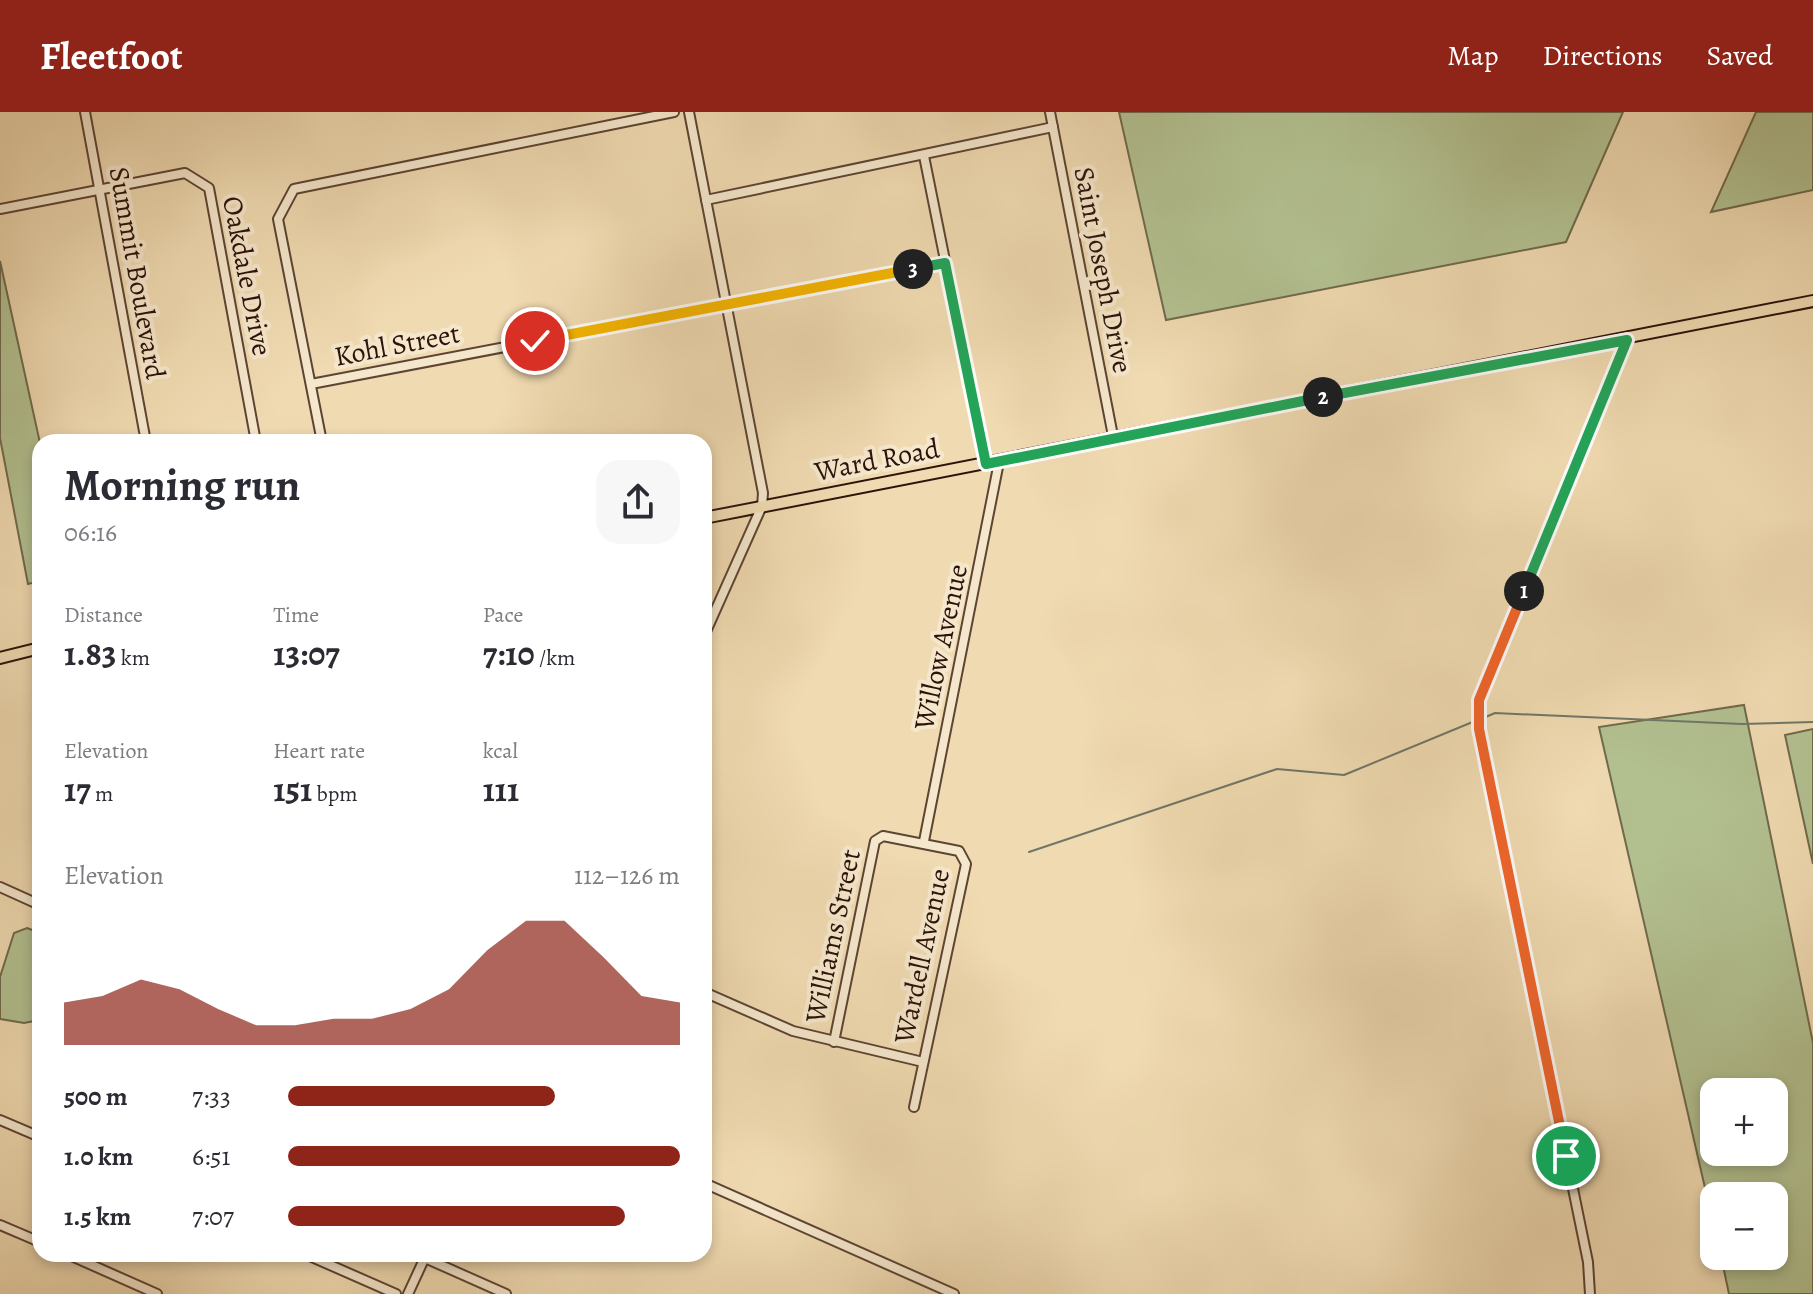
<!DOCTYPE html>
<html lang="en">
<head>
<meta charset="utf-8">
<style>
  :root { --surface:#fff; --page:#f7f7f7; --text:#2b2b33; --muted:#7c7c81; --accent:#8f2418 }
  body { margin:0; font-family:Alegreya,serif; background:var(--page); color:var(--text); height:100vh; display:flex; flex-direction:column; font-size:30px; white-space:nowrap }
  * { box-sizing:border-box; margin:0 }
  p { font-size:26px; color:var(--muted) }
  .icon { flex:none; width:44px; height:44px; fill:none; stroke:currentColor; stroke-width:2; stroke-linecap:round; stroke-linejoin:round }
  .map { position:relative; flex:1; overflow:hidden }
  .panel { position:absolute; left:32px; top:322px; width:680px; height:828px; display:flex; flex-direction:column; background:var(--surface); border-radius:24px; box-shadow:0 4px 12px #0003 }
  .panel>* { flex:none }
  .tools { position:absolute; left:1700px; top:966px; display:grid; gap:16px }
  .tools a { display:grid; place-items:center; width:88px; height:88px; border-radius:16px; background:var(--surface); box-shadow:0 4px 12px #0003; font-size:40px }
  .pin { position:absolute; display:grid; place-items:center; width:68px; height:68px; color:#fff; margin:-34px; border:4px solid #fff; border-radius:50%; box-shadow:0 2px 8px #0007 }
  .km { position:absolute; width:40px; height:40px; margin:-20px; border-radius:50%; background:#222; color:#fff; font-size:22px; line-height:40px; text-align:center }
  .round { display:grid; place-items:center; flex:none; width:84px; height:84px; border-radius:24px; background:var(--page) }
  .summary { display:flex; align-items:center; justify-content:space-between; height:136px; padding:0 32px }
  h1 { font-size:44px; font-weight:600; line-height:60px }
  .metrics { display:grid; grid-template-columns:repeat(3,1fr); gap:12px; height:136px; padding:8px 32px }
  .metrics div { display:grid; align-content:center }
  .metrics b { font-size:34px; font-weight:600 }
  .metrics small { font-size:22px; font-weight:400 }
  .metrics p { font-size:22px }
  .chart { height:224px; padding:16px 32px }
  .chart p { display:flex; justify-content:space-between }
  .chart svg { width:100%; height:144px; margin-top:8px; fill:var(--accent); opacity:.7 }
  ul { padding:0 32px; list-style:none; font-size:26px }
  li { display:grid; grid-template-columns:128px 96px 1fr; align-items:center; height:60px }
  li i { height:20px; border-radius:10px; background:var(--accent) }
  header { display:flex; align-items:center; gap:48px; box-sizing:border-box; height:112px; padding:0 40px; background:var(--accent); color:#fff }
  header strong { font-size:38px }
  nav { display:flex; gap:44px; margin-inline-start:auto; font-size:28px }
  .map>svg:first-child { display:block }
</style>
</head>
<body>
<header>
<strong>Fleetfoot</strong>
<nav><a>Map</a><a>Directions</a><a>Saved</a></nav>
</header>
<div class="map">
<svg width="1813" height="1182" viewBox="0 0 1813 1182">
  <rect width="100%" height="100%" fill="#f0dab1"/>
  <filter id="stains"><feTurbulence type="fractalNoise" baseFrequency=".0025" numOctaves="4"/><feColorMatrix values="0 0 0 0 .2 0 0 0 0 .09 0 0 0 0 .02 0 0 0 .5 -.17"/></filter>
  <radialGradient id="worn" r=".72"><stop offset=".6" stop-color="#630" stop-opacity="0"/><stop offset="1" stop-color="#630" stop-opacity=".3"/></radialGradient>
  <g fill="#b3c191" stroke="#706a4d" stroke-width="2" fill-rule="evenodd">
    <polygon points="1119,0 1623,0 1566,130 1166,208"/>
    <polygon points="1756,0 1813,0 1813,78 1711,100"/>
    <polygon points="0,149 40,331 40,469 28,472 0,326"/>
    <path d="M1744 593 1813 931V1182H1729L1721 1144H1774V1084H1714V1115L1599 615ZM1714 980H1774V1040H1714Z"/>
    <polygon points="1813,617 1813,752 1785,623"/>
    <polygon points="27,816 40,821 40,908 24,911 0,907 0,865 14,821"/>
  </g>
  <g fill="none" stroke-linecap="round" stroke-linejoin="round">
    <g stroke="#6f7768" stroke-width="2">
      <polyline points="1481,607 1495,601 1742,612 1813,610"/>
      <polyline points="1029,740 1277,657 1344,663 1475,609"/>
    </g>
    <defs>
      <g id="minor">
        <polyline points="85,0 146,330"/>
        <polyline points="689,0 763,381 762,394 704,524"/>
        <polyline points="1050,0 1113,324"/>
        <polyline points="924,44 986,352"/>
        <polyline points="706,88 1053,15"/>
        <polyline points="0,97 185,61 209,76 256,330"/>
        <polyline points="311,272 945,151"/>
        <polyline points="322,330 278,107 294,77 674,0"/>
        <polyline points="924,729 999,350"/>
        <polyline points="0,775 40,793"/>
        <polyline points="704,880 793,919 923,950"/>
        <polyline points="834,930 875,729 883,724 959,739 966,752 914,995"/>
        <polyline points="0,1008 40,1025"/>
        <polyline points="704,1071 954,1182"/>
        <polyline points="0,1113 40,1130"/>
        <polyline points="67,1142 157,1182"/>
        <polyline points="305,1142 396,1182"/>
        <polyline points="425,1146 506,1182"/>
        <polyline points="408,1182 426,1143"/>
        <polyline points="1590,1182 1588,1150 1479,617 1479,588 1627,228"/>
      </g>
      <g id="major">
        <polyline points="704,406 1813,189"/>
        <polyline points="0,546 40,536"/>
      </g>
    </defs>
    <use href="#minor" stroke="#5d4433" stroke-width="12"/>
    <use href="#major" stroke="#2c1209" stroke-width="14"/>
    <use href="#minor" stroke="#f5e7cc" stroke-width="8"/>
    <use href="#major" stroke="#f0dab1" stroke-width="10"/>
  </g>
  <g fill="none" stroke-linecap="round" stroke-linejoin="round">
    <defs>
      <polyline id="split-1" points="1524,479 1479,588 1479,617 1566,1044"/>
      <polyline id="split-2" points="1323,285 1627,228 1524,479"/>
      <polyline id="split-3" points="913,157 945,151 986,352 1323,285"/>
      <polyline id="split-4" points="535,229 913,157"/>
    </defs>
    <use href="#split-1" stroke="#fff" stroke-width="16"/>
    <use href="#split-2" stroke="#fff" stroke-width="16"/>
    <use href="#split-3" stroke="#fff" stroke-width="16"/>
    <use href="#split-4" stroke="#fff" stroke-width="16"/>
    <use href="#split-1" stroke="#f0652b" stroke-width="10"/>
    <use href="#split-2" stroke="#22a559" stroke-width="10"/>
    <use href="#split-3" stroke="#22a559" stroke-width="10"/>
    <use href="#split-4" stroke="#f5b400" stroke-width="10"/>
  </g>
  <g text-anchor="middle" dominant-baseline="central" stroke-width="8" stroke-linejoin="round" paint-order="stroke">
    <g font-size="28" fill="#2c1209" stroke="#f5e7cc">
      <text transform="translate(1103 158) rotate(79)">Saint Joseph Drive</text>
      <text transform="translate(137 161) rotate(80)">Summit Boulevard</text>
      <text transform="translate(247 164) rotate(79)">Oakdale Drive</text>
      <text transform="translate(397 233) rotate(-11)">Kohl Street</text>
      <text transform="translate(877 348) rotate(-11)">Ward Road</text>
      <text transform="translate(941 535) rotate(-78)">Willow Avenue</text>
      <text transform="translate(833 824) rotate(-78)">Williams Street</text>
      <text transform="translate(922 844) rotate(-78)">Wardell Avenue</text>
    </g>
  </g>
  <rect width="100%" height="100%" filter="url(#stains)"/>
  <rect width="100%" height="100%" fill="url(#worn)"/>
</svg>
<div class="tools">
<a>+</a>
<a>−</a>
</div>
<div class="pin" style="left:1566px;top:1044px;background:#1e9e55"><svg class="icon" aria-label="arrive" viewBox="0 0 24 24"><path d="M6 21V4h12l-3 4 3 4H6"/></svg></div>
<div class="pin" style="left:535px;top:229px;background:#d93025"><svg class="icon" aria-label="check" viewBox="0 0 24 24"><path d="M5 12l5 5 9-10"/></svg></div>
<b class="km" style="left:1524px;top:479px">1</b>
<b class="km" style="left:1323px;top:285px">2</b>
<b class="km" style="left:913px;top:157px">3</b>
<section class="panel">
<div class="summary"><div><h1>Morning run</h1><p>06:16</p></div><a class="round"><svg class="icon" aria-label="share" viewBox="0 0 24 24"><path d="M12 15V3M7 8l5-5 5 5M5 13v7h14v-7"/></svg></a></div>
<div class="metrics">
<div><p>Distance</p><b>1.83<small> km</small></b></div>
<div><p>Time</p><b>13:07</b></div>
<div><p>Pace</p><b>7:10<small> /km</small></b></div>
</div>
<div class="metrics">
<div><p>Elevation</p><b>17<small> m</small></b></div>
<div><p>Heart rate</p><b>151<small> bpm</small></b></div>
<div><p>kcal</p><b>111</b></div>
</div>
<div class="chart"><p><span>Elevation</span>112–126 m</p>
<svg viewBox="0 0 160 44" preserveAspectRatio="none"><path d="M0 44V31L10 29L20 24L30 27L40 33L50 38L60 38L70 36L80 36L90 33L100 27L110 15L120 6L130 6L140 17L150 29L160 31V44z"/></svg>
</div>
<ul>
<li><b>500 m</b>7:33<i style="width:68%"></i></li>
<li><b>1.0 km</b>6:51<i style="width:100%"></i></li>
<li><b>1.5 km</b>7:07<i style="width:86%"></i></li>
</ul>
</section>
</div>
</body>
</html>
